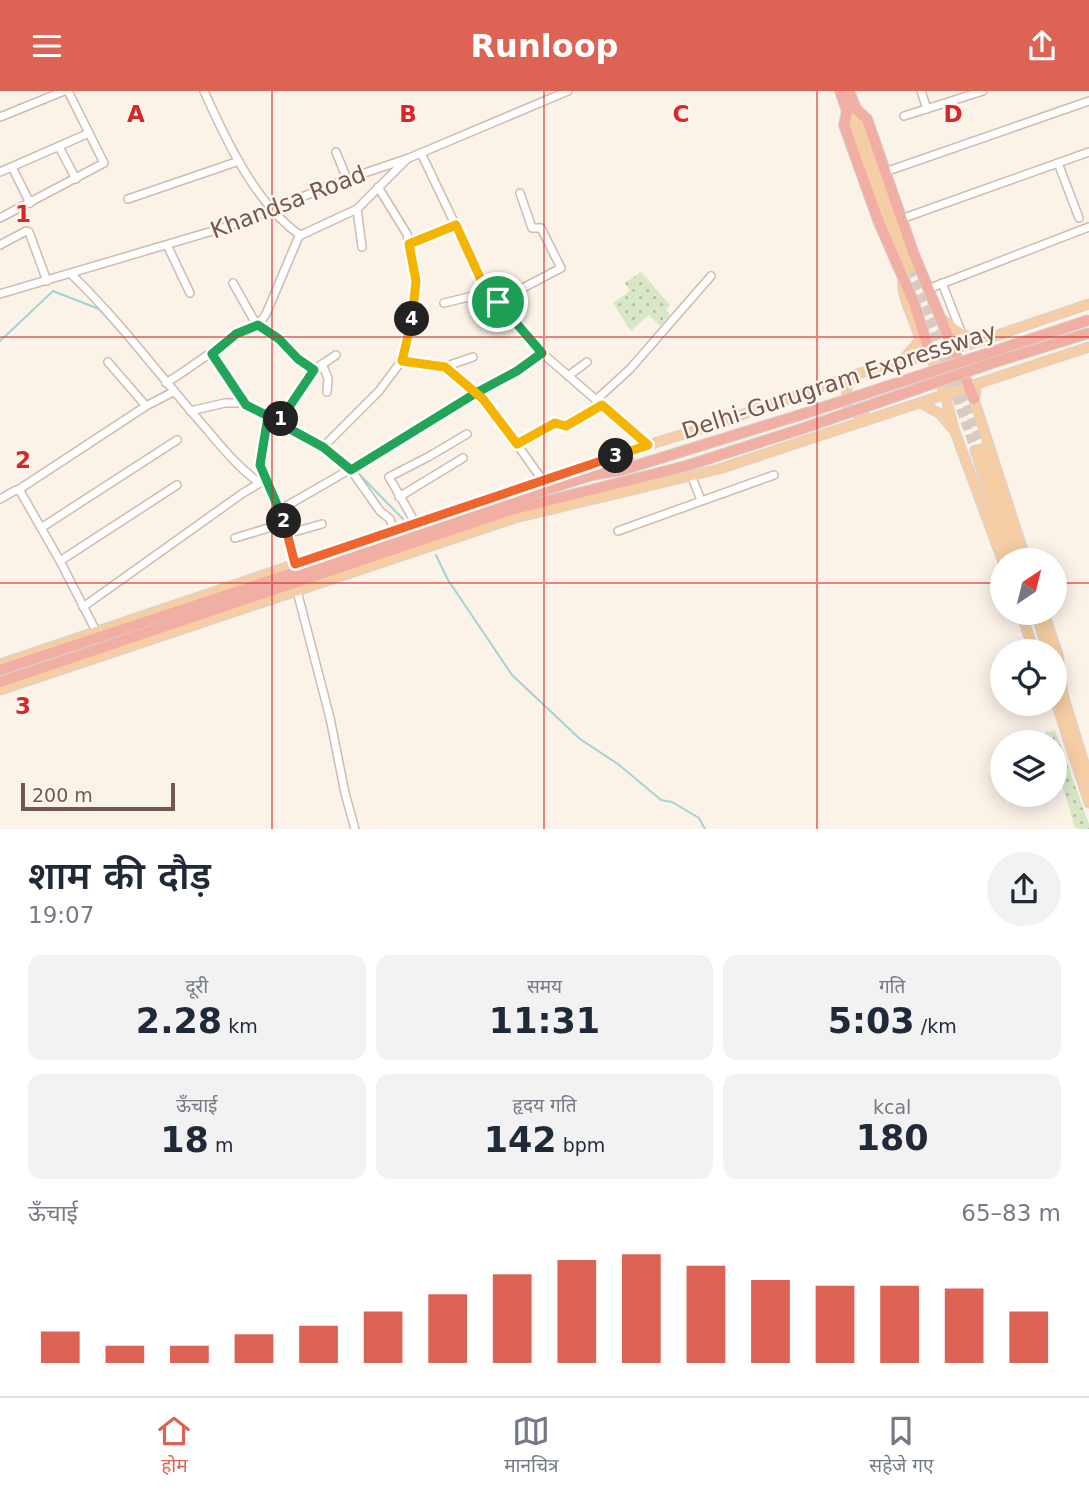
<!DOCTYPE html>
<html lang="hi">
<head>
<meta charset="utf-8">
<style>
  :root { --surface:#fff; --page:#f2f2f3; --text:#1f2937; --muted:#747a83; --line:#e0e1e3; --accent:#dd6455 }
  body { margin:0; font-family:"DejaVu Sans","Noto Sans Devanagari",sans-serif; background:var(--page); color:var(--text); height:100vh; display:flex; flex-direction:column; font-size:26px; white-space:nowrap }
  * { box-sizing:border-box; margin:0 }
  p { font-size:23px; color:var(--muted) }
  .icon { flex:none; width:38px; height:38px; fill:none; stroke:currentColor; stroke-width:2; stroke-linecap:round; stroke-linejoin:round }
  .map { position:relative; height:738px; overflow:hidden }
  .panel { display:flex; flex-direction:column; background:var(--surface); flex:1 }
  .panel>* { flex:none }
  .needle { width:46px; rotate:35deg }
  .controls { position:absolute; left:990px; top:457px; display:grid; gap:14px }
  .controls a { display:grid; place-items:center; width:77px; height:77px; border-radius:50%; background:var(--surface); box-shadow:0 4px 18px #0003; font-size:35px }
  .scale { position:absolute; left:21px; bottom:18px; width:154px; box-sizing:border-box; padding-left:7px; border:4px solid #74574d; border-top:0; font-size:19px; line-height:24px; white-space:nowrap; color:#74574d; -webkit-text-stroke:5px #fef6ee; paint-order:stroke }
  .pin { position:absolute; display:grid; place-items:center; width:60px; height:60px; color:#fff; margin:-30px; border:4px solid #fff; border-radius:50%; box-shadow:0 2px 7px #0007 }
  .km { position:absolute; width:35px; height:35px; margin:-18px; border-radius:50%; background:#222; color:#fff; font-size:19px; line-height:35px; text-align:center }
  .round { display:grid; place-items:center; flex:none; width:74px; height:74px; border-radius:37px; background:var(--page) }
  .summary { display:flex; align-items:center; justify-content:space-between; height:119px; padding:0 28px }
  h1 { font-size:38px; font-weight:600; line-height:52px }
  .stats { display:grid; grid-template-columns:repeat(3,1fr); gap:10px; height:119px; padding:7px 28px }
  .stats div { display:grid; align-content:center; border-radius:14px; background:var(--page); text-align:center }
  .stats b { font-size:35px; font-weight:600 }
  .stats small { font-size:19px; font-weight:400 }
  .stats p { font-size:19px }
  .chart { height:196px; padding:14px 28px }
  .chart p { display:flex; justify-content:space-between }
  .chart svg { width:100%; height:126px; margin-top:7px; stroke:var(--accent); stroke-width:6 }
  header { display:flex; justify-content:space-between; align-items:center; height:91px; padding:0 28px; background:var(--accent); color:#fff; font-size:32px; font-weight:600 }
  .menu { display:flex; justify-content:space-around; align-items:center; height:98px; border-top:2px solid var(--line); background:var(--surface); font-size:19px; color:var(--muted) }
  .menu a { display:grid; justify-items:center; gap:4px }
  .menu .on { color:var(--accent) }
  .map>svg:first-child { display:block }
</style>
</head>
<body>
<header><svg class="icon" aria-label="menu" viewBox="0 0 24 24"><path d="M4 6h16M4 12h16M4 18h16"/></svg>Runloop<svg class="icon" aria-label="share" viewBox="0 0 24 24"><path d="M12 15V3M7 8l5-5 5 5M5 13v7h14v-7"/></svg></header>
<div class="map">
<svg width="1089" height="738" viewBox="0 0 1089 738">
  <defs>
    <pattern id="grass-dots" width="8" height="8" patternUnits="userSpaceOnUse" patternTransform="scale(1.75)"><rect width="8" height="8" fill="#d8e8c7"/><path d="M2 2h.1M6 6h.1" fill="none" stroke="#b4bfa4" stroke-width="1.8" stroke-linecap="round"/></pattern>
  </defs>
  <rect width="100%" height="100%" fill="#fbf2e8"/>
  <g fill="url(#grass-dots)">
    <polygon points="641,181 670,214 666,219 670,224 660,235 649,224 631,240 613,212 630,200 625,192"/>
    <polygon points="1055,639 1089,733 1089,738 1077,738 1075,736 1055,671 1055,651 1048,651 1045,642"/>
  </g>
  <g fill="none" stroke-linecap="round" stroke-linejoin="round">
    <g stroke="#a4d3d5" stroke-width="2">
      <polyline points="0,250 53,200 99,218 114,234"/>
      <polyline points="285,339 295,345"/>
      <polyline points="355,379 403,428"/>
      <polyline points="436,464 448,489 512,584 580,648 618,673 661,709 672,711 699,727 705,738"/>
    </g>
    <g stroke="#d9cbc1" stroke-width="9" stroke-dasharray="9 4.5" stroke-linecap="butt">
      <polyline points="913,176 942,245 983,357"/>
      <polyline points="907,179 936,248 975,359"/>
    </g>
    <defs>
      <g id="minor">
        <path d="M204 0C225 47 256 114 300 144"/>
        <polyline points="921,0 927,18"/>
        <polyline points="904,25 983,0"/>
        <polyline points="0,26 64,0"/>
        <polyline points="59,56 76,88"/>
        <polyline points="336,61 347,88"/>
        <polyline points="421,62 485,196 542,262 648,354"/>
        <polyline points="1058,72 1079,127"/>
        <polyline points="12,76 30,112"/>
        <polyline points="0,81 89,42"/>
        <polyline points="885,81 1089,10"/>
        <polyline points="128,108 239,70"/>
        <polyline points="357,118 362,156"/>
        <polyline points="0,127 104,72 68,0"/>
        <polyline points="901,128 1089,61"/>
        <polyline points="409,153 456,133"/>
        <polyline points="0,154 26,140 29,141 47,190"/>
        <polyline points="167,154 190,202"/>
        <path d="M71 183C119 229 159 284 203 334 221 355 238 377 260 392"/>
        <polyline points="233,192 255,231 279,248 298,269 314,279"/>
        <polyline points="942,192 962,243"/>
        <polyline points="928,198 1089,136"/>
        <polyline points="0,203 226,136 347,88 409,67 568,0"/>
        <polyline points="498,210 561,177 541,137 532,137 520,102"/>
        <polyline points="444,212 489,201"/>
        <polyline points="212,263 246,314"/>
        <polyline points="402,270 416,273 442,275 479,305 502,332 543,390"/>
        <polyline points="108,271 146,315"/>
        <polyline points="322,273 328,287 327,301"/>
        <polyline points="444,276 473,266"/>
        <polyline points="568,285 587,271"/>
        <path d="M166 292C190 277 212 261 235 244 246 236 258 237 266 223L299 145 357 118 406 69"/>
        <polyline points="596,309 630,278 711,185"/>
        <polyline points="190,320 225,312 241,312 323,356 351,379 380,420 390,428 394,440"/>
        <polyline points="268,325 260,376 285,432 295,473"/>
        <polyline points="279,333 314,279 336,264"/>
        <polyline points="517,353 555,332 566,335 602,314"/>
        <polyline points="323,356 379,300 403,268 414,215 415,184 407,143 378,96"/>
        <polyline points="691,384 701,409"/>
        <polyline points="18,399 146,315 173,301"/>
        <polyline points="399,406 463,367"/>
        <polyline points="0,408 16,399 20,400 60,470 96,540"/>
        <path d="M279 419C342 384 403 347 464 310 490 293 517 280 542 262"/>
        <polyline points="416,433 389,386 428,366 467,343"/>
        <polyline points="41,437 177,349"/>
        <polyline points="618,440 774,384"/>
        <polyline points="287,443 322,433"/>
        <polyline points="235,447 285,432"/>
        <polyline points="60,470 177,394"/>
        <polyline points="297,500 330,627 345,702 355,738"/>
        <polyline points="83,516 243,402 265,389"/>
      </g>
      <g id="major">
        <polyline points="907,179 847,20 856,18 913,176"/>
        <path d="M941 227C953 237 964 249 980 245"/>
        <polyline points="930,263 945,304 954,338 1003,471"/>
        <path d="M903 269 920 249C917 233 898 201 904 188"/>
        <path d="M855 284C844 296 846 303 849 318L859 324 869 327"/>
        <polyline points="976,301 974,308 1026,469"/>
        <polyline points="920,312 939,322 952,337"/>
        <polyline points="983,357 1019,469"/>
        <polyline points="975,359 1010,469"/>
        <polyline points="1021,522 1034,560"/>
        <polyline points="1036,522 1048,560"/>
        <polyline points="1044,522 1058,564 1063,604 1089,688"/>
        <polyline points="0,573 648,354 710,335 860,282 971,253 1089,213"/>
        <polyline points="0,599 515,427 719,378 1089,256"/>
        <polyline points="1055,608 1089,712"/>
      </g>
      <g id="highway">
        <polyline points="840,0 847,20 844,34 878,129 914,212 930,263"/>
        <polyline points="849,0 856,18 867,28 913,161 974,308"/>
        <polyline points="622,379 632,359"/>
        <polyline points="0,579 507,411 592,384 622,379 800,324"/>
        <polyline points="0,591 511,419 686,375 804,337"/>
      </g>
    </defs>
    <use href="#minor" stroke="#cfbbb1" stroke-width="10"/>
    <use href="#major" stroke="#d8d0cd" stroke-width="11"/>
    <use href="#highway" stroke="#d8d0cd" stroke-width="12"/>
    <use href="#minor" stroke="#fff" stroke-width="7"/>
    <use href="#major" stroke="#f5cea5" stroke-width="9"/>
    <use href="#highway" stroke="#f1aea3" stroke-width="10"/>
    <defs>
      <g id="highway-bridge">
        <polyline points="800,324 1089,229"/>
        <polyline points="804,337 995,271 1089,242"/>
      </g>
    </defs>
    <use href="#highway-bridge" stroke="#d8d0cd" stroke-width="12" stroke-linecap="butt"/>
    <use href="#highway-bridge" stroke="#f1aea3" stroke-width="10"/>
  </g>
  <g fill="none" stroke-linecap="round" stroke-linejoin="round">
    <defs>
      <polyline id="split-1" points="281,328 279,332 323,356 351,379 476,302 517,280 542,262 498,211"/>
      <polyline id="split-2" points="281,328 314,279 298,268 279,248 258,234 236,243 212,263 246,314 268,325 260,374 284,430"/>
      <polyline id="split-3" points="284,430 295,473 616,365"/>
      <polyline id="split-4" points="412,228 402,270 445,276 483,308 517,353 555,332 566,335 602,314 648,354 616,365"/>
      <polyline id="split-5" points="412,228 416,190 409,153 456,134 482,191 498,211"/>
    </defs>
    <use href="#split-1" stroke="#fff" stroke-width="14"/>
    <use href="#split-2" stroke="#fff" stroke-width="14"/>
    <use href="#split-3" stroke="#fff" stroke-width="14"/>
    <use href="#split-4" stroke="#fff" stroke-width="14"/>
    <use href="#split-5" stroke="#fff" stroke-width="14"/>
    <use href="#split-1" stroke="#22a559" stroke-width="9"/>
    <use href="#split-2" stroke="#22a559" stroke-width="9"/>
    <use href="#split-3" stroke="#f0652b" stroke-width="9"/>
    <use href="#split-4" stroke="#f5b400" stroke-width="9"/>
    <use href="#split-5" stroke="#f5b400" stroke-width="9"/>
  </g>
  <path fill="none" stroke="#d62828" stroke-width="2" stroke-opacity="0.55" d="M272 0V738M544 0V738M817 0V738M0 246H1089M0 492H1003M1055 492H1089"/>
  <g text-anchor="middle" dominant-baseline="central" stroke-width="5" stroke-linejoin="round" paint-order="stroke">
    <g font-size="23" fill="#74574d" stroke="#fef6ee">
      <text transform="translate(288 111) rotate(-21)">Khandsa Road</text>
      <text transform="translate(839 290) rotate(-18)">Delhi-Gurugram Expressway</text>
    </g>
  </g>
  <g font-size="23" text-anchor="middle" font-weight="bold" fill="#d62828" stroke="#fef6ee" stroke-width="5" stroke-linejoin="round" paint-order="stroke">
    <text x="136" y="31">A</text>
    <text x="408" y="31">B</text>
    <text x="681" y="31">C</text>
    <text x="953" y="31">D</text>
    <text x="23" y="131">1</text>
    <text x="23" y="377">2</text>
    <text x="23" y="623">3</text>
  </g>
</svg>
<div class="controls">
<a><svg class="needle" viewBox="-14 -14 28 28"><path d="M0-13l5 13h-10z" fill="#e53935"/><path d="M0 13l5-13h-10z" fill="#747a83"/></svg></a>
<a><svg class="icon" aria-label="locate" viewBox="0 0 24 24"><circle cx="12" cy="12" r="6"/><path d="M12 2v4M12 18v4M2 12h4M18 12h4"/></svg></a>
<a><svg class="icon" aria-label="layers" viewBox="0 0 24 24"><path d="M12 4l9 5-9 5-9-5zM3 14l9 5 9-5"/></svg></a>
</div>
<div class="scale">200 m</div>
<div class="pin" style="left:498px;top:211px;background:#1e9e55"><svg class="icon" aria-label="arrive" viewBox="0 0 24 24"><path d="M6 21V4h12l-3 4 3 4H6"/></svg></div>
<b class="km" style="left:281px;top:328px">1</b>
<b class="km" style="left:284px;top:430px">2</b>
<b class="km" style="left:616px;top:365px">3</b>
<b class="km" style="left:412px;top:228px">4</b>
</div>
<section class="panel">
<div class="summary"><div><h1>शाम की दौड़</h1><p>19:07</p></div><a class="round"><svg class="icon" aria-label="share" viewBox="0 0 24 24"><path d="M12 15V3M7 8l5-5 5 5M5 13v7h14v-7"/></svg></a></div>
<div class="stats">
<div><p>दूरी</p><b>2.28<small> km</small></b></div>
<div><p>समय</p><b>11:31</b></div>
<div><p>गति</p><b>5:03<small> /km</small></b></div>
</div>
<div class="stats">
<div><p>ऊँचाई</p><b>18<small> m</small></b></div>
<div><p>हृदय गति</p><b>142<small> bpm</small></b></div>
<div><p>kcal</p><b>180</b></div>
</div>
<div class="chart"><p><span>ऊँचाई</span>65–83 m</p>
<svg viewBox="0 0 160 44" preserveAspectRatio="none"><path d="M5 44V33M15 44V38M25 44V38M35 44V34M45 44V31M55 44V26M65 44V20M75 44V13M85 44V8M95 44V6M105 44V10M115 44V15M125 44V17M135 44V17M145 44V18M155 44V26"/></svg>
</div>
</section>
<nav class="menu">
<a class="on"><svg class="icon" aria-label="home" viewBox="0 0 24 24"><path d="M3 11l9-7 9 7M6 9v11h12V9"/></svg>होम</a>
<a><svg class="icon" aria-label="map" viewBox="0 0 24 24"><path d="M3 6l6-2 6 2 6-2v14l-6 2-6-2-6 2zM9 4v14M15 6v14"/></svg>मानचित्र</a>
<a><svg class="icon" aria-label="saved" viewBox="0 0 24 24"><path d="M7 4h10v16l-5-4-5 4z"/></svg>सहेजे गए</a>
</nav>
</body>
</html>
